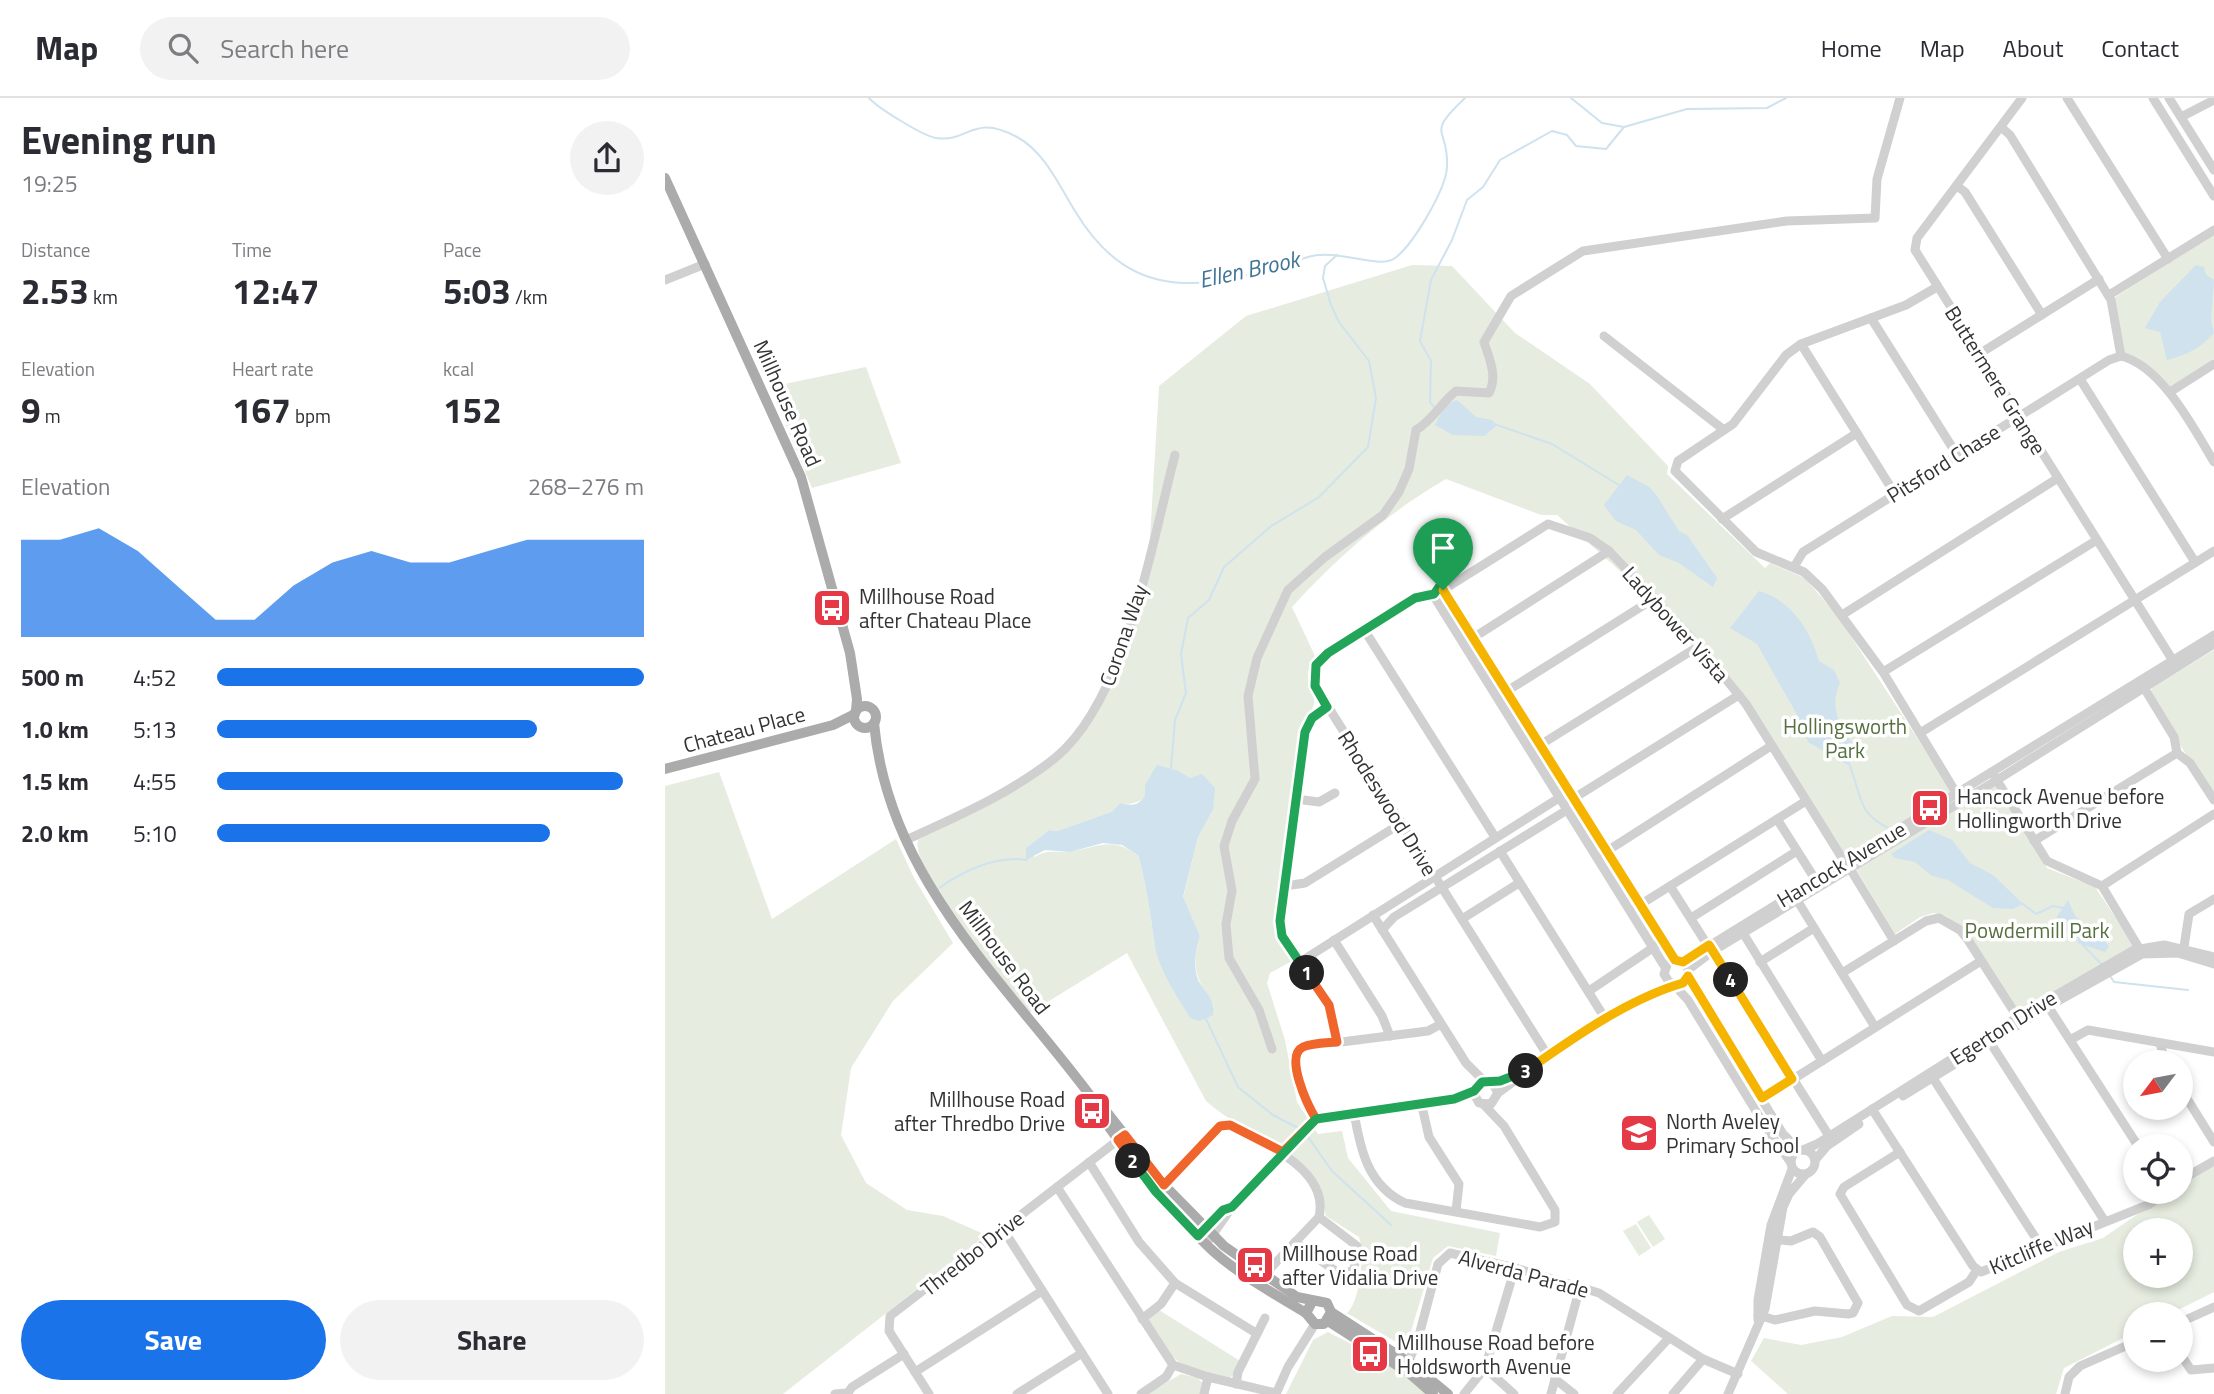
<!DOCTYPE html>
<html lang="en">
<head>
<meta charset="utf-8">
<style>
  :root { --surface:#fff; --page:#f2f2f3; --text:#2b2b33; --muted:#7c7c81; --line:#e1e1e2; --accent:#1a73e8 }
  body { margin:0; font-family:"Titillium Web",sans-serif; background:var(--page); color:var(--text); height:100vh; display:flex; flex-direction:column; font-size:26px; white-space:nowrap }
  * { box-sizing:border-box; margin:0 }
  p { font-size:23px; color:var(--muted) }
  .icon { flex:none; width:38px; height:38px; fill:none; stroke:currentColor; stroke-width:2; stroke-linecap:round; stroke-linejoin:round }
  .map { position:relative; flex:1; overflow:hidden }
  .drawer { display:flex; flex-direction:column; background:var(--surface); width:665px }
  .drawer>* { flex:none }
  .needle { width:46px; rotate:238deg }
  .fabs { position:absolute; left:1458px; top:952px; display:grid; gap:14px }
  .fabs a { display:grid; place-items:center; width:70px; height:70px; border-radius:50%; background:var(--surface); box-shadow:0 4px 10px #0003; font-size:35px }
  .pin { position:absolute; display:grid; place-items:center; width:60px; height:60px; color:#fff; margin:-72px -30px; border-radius:50% 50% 50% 0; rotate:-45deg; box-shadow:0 0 7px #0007 }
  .pin .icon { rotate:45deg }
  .km { position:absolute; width:35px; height:35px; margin:-18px; border-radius:50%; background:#222; color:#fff; font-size:19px; line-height:35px; text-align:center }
  .round { display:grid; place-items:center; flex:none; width:74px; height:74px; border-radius:37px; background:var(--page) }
  .overview { display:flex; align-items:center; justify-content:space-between; height:119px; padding:0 21px }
  h1 { font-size:38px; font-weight:700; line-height:52px }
  .metrics { display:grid; grid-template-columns:repeat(3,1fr); gap:10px; height:119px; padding:7px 21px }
  .metrics div { display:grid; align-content:center }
  .metrics b { font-size:35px; font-weight:700 }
  .metrics small { font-size:19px; font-weight:400 }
  .metrics p { font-size:19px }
  .chart { height:196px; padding:14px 21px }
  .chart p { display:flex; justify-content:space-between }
  .chart svg { width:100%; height:126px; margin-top:7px; fill:var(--accent); opacity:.7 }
  .cta { display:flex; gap:14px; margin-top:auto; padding:14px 21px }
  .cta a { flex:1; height:80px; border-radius:42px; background:var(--accent); color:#fff; font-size:28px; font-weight:700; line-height:80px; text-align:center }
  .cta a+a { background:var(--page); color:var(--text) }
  ul { padding:0 21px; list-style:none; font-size:23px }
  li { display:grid; grid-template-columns:112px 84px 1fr; align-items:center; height:52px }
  li i { height:18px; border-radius:9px; background:var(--accent) }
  header { display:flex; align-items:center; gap:42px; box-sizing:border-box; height:98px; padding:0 35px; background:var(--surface); border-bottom:2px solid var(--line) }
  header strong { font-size:33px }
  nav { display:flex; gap:38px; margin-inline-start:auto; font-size:24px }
  .search { width:490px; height:63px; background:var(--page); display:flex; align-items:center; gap:18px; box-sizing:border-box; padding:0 24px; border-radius:38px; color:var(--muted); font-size:26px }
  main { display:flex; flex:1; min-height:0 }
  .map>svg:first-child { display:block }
</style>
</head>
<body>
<header>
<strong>Map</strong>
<div class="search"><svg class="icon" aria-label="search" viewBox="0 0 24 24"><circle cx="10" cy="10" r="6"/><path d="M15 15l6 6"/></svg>Search here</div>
<nav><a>Home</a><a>Map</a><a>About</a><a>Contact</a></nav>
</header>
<main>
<section class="drawer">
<div class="overview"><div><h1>Evening run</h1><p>19:25</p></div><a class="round"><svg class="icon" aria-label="share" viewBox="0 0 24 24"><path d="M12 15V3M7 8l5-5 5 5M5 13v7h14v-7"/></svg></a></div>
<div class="metrics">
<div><p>Distance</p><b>2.53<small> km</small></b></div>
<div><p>Time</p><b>12:47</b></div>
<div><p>Pace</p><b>5:03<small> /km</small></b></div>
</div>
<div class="metrics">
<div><p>Elevation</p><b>9<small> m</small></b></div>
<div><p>Heart rate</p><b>167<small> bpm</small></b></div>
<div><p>kcal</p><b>152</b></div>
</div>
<div class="chart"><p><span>Elevation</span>268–276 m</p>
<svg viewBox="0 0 160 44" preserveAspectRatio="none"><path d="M0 44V10L10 10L20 6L30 14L40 26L50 38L60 38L70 26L80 18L90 14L100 18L110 18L120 14L130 10L140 10L150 10L160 10V44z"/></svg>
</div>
<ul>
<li><b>500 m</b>4:52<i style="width:100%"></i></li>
<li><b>1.0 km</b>5:13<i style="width:75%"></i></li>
<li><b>1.5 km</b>4:55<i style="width:95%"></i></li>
<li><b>2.0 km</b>5:10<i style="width:78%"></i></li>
</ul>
<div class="cta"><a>Save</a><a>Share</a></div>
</section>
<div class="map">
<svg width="1549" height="1296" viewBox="0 0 1549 1296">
  <rect width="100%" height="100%" fill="#fff"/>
  <g fill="#e6ecdf" fill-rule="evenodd">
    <polygon points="1549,135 1549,261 1505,291 1460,256 1449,200"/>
    <path d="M747 167 787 168 850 235 925 286 1003 368 1002 376 1100 470 1105 465 1140 480 1174 520 1288 695 1181 758 1082 602 1034 543 892 417H876L781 381C722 415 673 459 627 509L650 558C648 563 644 570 643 575 642 599 660 598 639 623L611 802 609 831 627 863 605 875 602 885 620 942 632 1004 653 1036 677 1033 683 1060 726 1113 835 1135 831 1158 783 1148 768 1160 741 1250 682 1215C695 1204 700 1156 694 1139L661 1118C647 1045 589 1046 541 1003L462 855 363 916C341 888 245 773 253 742L343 696 394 661 432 615 451 577 484 458 494 288 581 218ZM514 673 525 680 548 712 533 739 518 800 535 838C530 854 528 868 535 884 538 893 546 898 549 909L525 920C511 898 493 868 489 842 485 814 481 784 473 757 446 739 437 748 408 753 393 756 384 750 370 759L361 750 384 732 392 733 446 714 455 705C476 711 497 686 514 673Z"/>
    <polygon points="201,269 236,365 147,390 105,289"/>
    <polygon points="1549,552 1549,699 1515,647 1486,593 1487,590"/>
    <polygon points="54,674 107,821 231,741 249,780 288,845 228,903 186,970 176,1037 201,1085 242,1112 278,1118 321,1137 118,1296 0,1296 0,688"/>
    <polygon points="1331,687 1382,770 1430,789 1469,847 1353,914 1304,837 1281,818 1269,815 1255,819 1230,836 1191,771"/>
    <path d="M1549 1061V1194L1505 1216H1470V1234L1399 1270 1391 1296H1123L1086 1263 1099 1240 1136 1247 1177 1239 1227 1218 1268 1219 1394 1154 1438 1140 1505 1094H1516V1086ZM1470 1132H1516V1178H1470Z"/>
    <polygon points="984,1117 1000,1141 988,1149 972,1124"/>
    <polygon points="971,1126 986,1150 974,1158 958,1133"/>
    <path d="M494 1212 575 1263 570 1276 564 1280C513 1266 513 1272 484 1226V1220Z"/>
    <polygon points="663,1234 734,1271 764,1296 621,1296 648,1242"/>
    <polygon points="516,1276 533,1280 538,1286 537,1296 482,1296"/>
  </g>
  <g fill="#cfe2ee">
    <path d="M1531 167 1539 169 1541 177 1549 182 1546 221 1549 235C1536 250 1522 257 1502 262L1495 234 1480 230 1495 204Z"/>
    <polygon points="792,302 811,319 827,322 832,327 819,338 788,337 770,327 780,307"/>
    <polygon points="962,377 984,389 992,398 1014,433 1022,437 1052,480 1048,489 1014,465 994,457 971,432 951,423 939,407"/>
    <path d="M1094 493C1127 503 1145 532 1154 563L1169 572 1175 585C1164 608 1174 628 1188 646L1185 668 1143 644 1135 622 1092 546 1065 530Z"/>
    <path d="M492 667 514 673 525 680 537 676 550 690 548 712 533 739 518 799 535 838C530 853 527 873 536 887 543 898 550 901 548 917L535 923 525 920C511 897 492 869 489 842 485 814 481 784 473 757L457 747 438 745 405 754 380 752 361 762V750L384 732 392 733 446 714 455 705C467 708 473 708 480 698V687Z"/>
    <polygon points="1264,732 1287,742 1305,765 1328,777 1358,806 1348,811 1328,810 1283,782 1267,778 1250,764 1230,760 1226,756"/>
    <polygon points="1403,802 1410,818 1429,834 1436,830 1440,832 1440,844 1444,848 1440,854 1413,845 1412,838 1403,837 1391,820"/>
  </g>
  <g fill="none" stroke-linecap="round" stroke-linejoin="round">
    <g stroke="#cfe2ee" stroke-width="2">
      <path d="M204 0C213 10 258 38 271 40 304 45 307 15 352 39 379 53 395 89 410 113 470 213 549 189 643 159 672 150 715 172 730 160 748 147 781 91 782 69 784 27 759 39 800 0"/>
      <polyline points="906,0 937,25 959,29 1022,11 1102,10 1121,0"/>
      <polyline points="770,310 765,304 766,263 755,243 766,182 787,142 802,102 818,89 835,62 887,33 902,37 911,48 941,51 959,29"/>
      <polyline points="832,327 887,346 954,387"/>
      <path d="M1185 668C1197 699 1192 715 1225 731"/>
      <polyline points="506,670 510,622 521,595 516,556 523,520 544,502 559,469 605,429 654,399 703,349 711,300 704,263 674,224 666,207 658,180 660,168 672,157"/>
      <path d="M274 790C298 773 332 757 361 762"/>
      <polyline points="1358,806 1371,816 1388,808 1398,810"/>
      <polyline points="1417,846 1438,868"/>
      <polyline points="1445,878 1449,884 1523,892"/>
      <polyline points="541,921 573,989 608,1017 637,1032"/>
      <polyline points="641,1036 667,1073 726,1127"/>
    </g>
    <g stroke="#d0d0d0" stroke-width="9">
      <polyline points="1357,0 1252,140 1250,152 1512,569"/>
      <polyline points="1402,0 1503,161"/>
      <polyline points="1488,0 1549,98"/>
      <polyline points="1504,0 1549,72"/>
      <polyline points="1516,19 1549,2"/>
      <polyline points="1336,29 1345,37 1446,202 1456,258"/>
      <polyline points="1292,88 1300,94 1377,217"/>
      <polyline points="0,182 40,166"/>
      <polyline points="1272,189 1241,207 1136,246 1121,257 1068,326 1013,363 1010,373 1091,454 1139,474 1157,491 1218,574 1296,703"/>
      <polyline points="1444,197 1549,132"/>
      <polyline points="1206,220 1292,357"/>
      <polyline points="939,238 1059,332"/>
      <polyline points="1136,246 1230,396"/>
      <polyline points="1314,256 1434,181"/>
      <polyline points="1415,281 1530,464"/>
      <polyline points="1505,294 1549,266"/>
      <polyline points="1057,421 1192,335"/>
      <path d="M1129 469 1138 454 1444 262 1456 258C1497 268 1529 331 1549 364"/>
      <polyline points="778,492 883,426 925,440 944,453 1034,548 1081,606 1179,763"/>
      <polyline points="769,496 750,500 663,555 651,567 650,588 883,958"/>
      <polyline points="1177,517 1393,380"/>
      <polyline points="700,533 830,739"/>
      <polyline points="808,540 944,453"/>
      <polyline points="1218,574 1432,442"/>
      <polyline points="1476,585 1509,639 1512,655"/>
      <polyline points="842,593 990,500"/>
      <polyline points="662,609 647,620 640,634 615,823 617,838 664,907 672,944"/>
      <polyline points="1255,635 1549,453"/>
      <polyline points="875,647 1034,548"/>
      <polyline points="1512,655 1525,665 1549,702"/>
      <polyline points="1330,679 1382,763 1437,788 1477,855"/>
      <polyline points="631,701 654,704 670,695"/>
      <polyline points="906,702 1074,597"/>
      <polyline points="1112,721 1150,781"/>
      <path d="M241 742C293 718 345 696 390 660 461 602 487 444 510 357"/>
      <polyline points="1369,743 1512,655"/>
      <polyline points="835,753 941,922"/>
      <polyline points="939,755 1106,648"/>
      <polyline points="1184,769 1229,843"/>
      <polyline points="620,788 640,785 735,726"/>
      <polyline points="1005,788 1043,848"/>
      <polyline points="1437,788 1549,716"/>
      <polyline points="1132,802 1210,929"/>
      <polyline points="973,808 1141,703"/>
      <polyline points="708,817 801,965 820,984"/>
      <polyline points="1026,820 1132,753"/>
      <polyline points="797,821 854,785"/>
      <polyline points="717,832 729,819 902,712"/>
      <polyline points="1078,835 1157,963"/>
      <polyline points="669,842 717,918 725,938"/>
      <polyline points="1519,849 1524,816 1549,801"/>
      <polyline points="1046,850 1164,1038"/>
      <polyline points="635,864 894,700"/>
      <polyline points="1018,864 1549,537"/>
      <polyline points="1095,864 1149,830"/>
      <polyline points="1002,867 999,876 1004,884 1013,887 1023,878"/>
      <polyline points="1021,867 1033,898 1118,1036 1134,1052"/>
      <polyline points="1000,869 770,500 771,490 780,493 1010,862"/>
      <polyline points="1023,872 1048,853 1332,682 1549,546"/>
      <polyline points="1177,875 1261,823 1274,820 1295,832 1303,842 1355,923"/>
      <polyline points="1009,887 1023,902 1100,1028 1126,1065"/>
      <polyline points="924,893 992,847"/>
      <polyline points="1381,905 1473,1048"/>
      <polyline points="1323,941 1439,1122"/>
      <polyline points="1405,942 1423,932 1549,954"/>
      <polyline points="1495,945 1500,964"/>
      <path d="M607 951 594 912 564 860 561 826 567 793 559 748 567 723 590 681 583 598 592 560 623 492 660 459 718 417 734 394 744 371 751 332C768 322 775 306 791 293L824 295C833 278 824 260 819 244L846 198 918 153 1122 123 1210 120 1212 81 1235 0"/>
      <polyline points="1266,977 1377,1150"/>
      <polyline points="1516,991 1549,1044"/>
      <polyline points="833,995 828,986 820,984 812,987 809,996 814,1005 826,1006 833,995 883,958 982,897 1007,886"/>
      <polyline points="1238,998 1384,908 1477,856 1513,855 1549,866"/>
      <polyline points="1098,1000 1316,863"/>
      <polyline points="756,1004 764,1039 794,1086 791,1113"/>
      <polyline points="1207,1011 1308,1168 1316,1174 1485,1106 1501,1094"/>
      <path d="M689 1014C695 1051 703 1088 740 1105L875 1129 890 1124V1112L839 1028 819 1007"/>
      <polyline points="651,1021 629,965 637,949 763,933 776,926"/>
      <circle cx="1138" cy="1064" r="12"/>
      <polyline points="1138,1052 1152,1046 1353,919 1469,852 1499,847 1549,859"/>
      <polyline points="1235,1054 1179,1089 1175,1096 1242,1207 1254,1213 1304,1184 1312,1172"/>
      <polyline points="1150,1062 1162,1048 1194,1026"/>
      <polyline points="424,1064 474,1144 510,1185 591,1235"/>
      <polyline points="1516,1082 1549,1063"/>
      <path d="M499 1087 555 1028 560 1027C570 1027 580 1035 589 1040 617 1054 663 1079 654 1119L599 1177"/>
      <polyline points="392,1089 508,1267 543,1279 611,1295"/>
      <polyline points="338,1131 443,1296"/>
      <polyline points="536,1134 558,1112 567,1109"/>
      <polyline points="544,1142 567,1109 651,1021 789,1001 809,993"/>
      <polyline points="630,1144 676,1177 689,1172 692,1148 654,1119"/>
      <polyline points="1093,1217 1110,1222 1150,1213 1183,1216 1188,1215 1193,1205 1155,1139 1148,1134 1126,1143 1104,1141"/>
      <polyline points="477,1221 496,1206 510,1185"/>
      <polyline points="1093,1222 1093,1202 1106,1127 1127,1071"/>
      <polyline points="1516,1224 1549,1209"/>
      <polyline points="1516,1257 1526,1272 1549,1270"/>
      <polyline points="743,1264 752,1245 773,1166 785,1155 850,1170 934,1195 1038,1261 1073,1276"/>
      <polyline points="820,1270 849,1296"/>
      <polyline points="250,1274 377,1193"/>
      <polyline points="890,1281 909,1296"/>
      <polyline points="571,1286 573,1274 600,1220"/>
      <polyline points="170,1296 182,1295"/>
      <polyline points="182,1296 187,1289 239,1256"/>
      <polyline points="264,1296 224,1233 225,1218 457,1039"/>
      <polyline points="352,1296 417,1255"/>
      <polyline points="476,1296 501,1279 508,1267"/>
      <polyline points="539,1296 543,1279"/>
      <polyline points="611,1296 623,1269 650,1226"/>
      <polyline points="799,1296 820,1270 850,1170"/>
      <polyline points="886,1296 915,1189"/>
      <polyline points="952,1296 1004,1240"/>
      <polyline points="1008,1296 1038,1261"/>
      <polyline points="1063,1296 1100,1211 1118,1109 1124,1096 1140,1077"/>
      <polyline points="1400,1296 1404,1279 1415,1268 1470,1244"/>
    </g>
    <g stroke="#ababab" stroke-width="10">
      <polyline points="0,80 136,379 185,555 192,601 191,613"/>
      <circle cx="200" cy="619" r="11"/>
      <path d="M209 625C223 781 340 883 427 1000 434 1010 439 1022 446 1032 477 1076 509 1117 548 1153 576 1178 610 1196 641 1215"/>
      <polyline points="0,671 168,627 190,616"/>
      <polyline points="441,1013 499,1087 559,1148 632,1199 662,1205 666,1214 659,1226 650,1226 641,1215 647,1204"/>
      <polyline points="666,1214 748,1267 783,1296"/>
      <polyline points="663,1223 744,1275 768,1296"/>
    </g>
  </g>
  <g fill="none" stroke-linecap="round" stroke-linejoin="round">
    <defs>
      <polyline id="split-1" points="642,875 617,838 615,823 640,634 647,620 662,609 650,588 651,567 663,555 750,500 769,496 774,489 778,492"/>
      <path id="split-2" d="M468 1063 453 1042 460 1037 499 1087 555 1028 565 1027 618 1054 651 1021C643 1008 619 958 638 949 647 945 662 945 672 944L664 907 642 875"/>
      <polyline id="split-3" points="468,1063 491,1094 533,1138 558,1112 567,1109 651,1021 789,1001 809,993 817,984 835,983 861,973"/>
      <path id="split-4" d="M861 973C908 940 963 901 1018 885L1023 878 1097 1000 1127 981 1066 882"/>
      <polyline id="split-5" points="778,492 1010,862 1018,864 1044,847 1066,882"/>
    </defs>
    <use href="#split-1" stroke="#fff" stroke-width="14"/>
    <use href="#split-2" stroke="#fff" stroke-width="14"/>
    <use href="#split-3" stroke="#fff" stroke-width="14"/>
    <use href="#split-4" stroke="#fff" stroke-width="14"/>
    <use href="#split-5" stroke="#fff" stroke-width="14"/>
    <use href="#split-1" stroke="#22a559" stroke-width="9"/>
    <use href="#split-2" stroke="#f0652b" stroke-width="9"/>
    <use href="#split-3" stroke="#22a559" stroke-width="9"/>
    <use href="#split-4" stroke="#f5b400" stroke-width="9"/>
    <use href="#split-5" stroke="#f5b400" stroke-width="9"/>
  </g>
  <defs>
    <symbol id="bus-square" viewBox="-11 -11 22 22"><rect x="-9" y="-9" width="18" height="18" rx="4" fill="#e63946" stroke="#fff"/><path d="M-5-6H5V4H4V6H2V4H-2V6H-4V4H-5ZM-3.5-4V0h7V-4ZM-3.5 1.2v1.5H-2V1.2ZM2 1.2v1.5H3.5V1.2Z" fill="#fff"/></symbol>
    <symbol id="school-square" viewBox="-11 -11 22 22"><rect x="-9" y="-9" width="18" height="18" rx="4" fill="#e63946" stroke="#fff"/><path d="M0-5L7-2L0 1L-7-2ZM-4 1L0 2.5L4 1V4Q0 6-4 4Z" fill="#fff"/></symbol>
  </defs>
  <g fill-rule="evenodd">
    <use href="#bus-square" x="145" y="488" width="44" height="44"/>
    <use href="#bus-square" x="1243" y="688" width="44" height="44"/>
    <use href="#bus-square" x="405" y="991" width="44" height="44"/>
    <use href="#school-square" x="952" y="1013" width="44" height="44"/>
    <use href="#bus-square" x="568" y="1145" width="44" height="44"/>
    <use href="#bus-square" x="683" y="1234" width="44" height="44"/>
  </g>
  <g text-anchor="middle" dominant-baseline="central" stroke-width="7" stroke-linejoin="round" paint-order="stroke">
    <g font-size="21" fill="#333" stroke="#fff">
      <text transform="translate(1331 282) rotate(58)">Buttermere Grange</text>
      <text transform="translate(123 305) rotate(66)">Millhouse Road</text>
      <text transform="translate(1278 365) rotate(-32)">Pitsford Chase</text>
      <text transform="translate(1011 526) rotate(48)">Ladybower Vista</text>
      <text transform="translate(458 537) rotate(-71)">Corona Way</text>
      <text transform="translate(79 631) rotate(-15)">Chateau Place</text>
      <text transform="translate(723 705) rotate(58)">Rhodeswood Drive</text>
      <text transform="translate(1176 766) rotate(-31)">Hancock Avenue</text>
      <text transform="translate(340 859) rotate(53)">Millhouse Road</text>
      <text transform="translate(1338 929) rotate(-32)">Egerton Drive</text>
      <text transform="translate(1376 1148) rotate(-23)">Kitcliffe Way</text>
      <text transform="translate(307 1155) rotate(-38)">Thredbo Drive</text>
      <text transform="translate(859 1175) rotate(15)">Alverda Parade</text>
    </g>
    <g font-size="21" fill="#333" stroke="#fff" text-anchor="start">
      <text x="194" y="498">Millhouse Road<tspan x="194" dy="24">after Chateau Place</tspan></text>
      <text x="1292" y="698">Hancock Avenue before<tspan x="1292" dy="24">Hollingworth Drive</tspan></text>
      <text x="400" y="1001" text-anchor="end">Millhouse Road<tspan x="400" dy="24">after Thredbo Drive</tspan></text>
      <text x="1001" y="1023">North Aveley<tspan x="1001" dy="24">Primary School</tspan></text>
      <text x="617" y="1155">Millhouse Road<tspan x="617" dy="24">after Vidalia Drive</tspan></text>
      <text x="732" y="1244">Millhouse Road before<tspan x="732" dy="24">Holdsworth Avenue</tspan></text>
    </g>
    <g font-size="21" fill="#56703f" stroke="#fff">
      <text x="1180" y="628">Hollingsworth<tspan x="1180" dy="24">Park</tspan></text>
      <text x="1372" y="832">Powdermill Park</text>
    </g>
    <g font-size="23" font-style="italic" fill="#3f7597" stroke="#fff">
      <text transform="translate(584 171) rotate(-12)">Ellen Brook</text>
    </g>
  </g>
</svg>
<div class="fabs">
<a><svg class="needle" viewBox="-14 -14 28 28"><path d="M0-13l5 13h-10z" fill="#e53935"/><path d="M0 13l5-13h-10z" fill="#7c7c81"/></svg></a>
<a><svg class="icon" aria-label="locate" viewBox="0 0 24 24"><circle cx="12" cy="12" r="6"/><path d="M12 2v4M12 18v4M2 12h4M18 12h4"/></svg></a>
<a>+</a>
<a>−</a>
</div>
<div class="pin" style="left:778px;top:492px;background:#1e9e55"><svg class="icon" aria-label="arrive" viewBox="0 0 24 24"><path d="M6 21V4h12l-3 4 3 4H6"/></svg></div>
<b class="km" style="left:642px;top:875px">1</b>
<b class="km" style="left:468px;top:1063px">2</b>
<b class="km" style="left:861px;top:973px">3</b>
<b class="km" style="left:1066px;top:882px">4</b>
</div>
</main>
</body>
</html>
